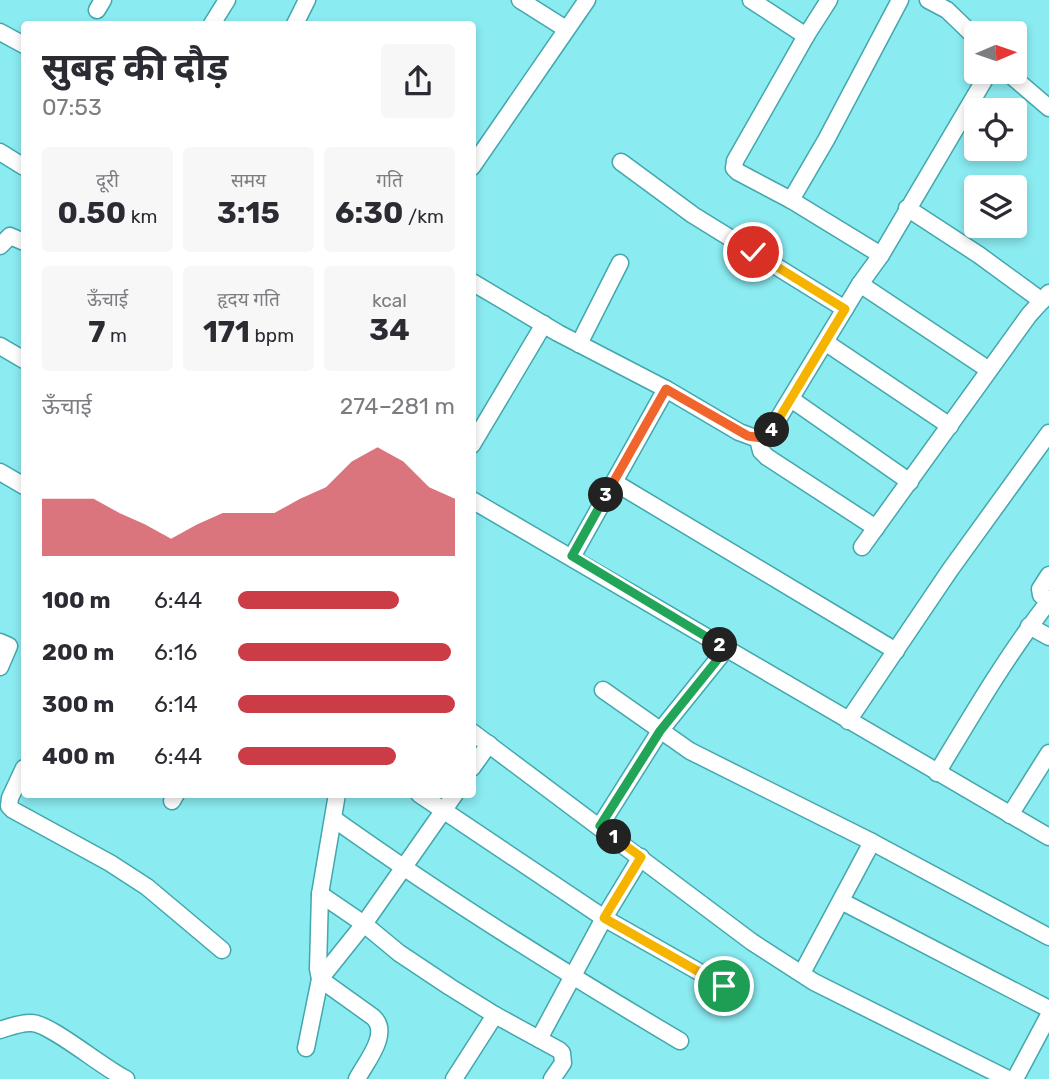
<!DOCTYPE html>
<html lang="hi">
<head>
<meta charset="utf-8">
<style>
  :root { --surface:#fff; --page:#f7f7f7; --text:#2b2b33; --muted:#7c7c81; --accent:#cc3c47 }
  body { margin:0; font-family:Rubik,"Noto Sans Devanagari",sans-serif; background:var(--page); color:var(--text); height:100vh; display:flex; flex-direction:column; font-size:26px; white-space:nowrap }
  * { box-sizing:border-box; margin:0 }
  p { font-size:23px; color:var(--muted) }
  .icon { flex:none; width:38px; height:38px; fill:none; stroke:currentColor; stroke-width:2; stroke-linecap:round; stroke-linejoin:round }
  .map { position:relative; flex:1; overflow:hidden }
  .sheet { position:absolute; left:21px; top:21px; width:455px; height:777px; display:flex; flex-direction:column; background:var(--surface); border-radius:7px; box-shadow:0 4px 10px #0003 }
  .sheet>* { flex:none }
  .needle { width:46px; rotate:88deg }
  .fabs { position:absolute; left:964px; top:21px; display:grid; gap:14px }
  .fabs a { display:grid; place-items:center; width:63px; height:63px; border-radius:7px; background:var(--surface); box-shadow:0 4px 10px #0003; font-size:35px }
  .pin { position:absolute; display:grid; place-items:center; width:60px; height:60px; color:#fff; margin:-30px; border:4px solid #fff; border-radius:50%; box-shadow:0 2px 7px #0007 }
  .km { position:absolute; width:35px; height:35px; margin:-18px; border-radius:50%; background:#222; color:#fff; font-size:19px; line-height:35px; text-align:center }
  .round { display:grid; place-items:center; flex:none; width:74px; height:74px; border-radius:7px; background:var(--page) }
  .summary { display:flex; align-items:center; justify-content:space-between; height:119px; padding:0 21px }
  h1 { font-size:38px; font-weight:700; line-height:52px }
  .figures { display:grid; grid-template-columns:repeat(3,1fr); gap:10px; height:119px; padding:7px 21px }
  .figures div { display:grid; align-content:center; border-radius:7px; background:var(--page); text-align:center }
  .figures b { font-size:30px; font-weight:700 }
  .figures small { font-size:19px; font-weight:400 }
  .figures p { font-size:19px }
  .chart { height:196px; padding:14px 21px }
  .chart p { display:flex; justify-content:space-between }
  .chart svg { width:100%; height:126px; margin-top:7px; fill:var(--accent); opacity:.7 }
  ul { padding:0 21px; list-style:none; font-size:23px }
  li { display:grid; grid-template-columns:112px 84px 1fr; align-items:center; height:52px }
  li i { height:18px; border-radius:9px; background:var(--accent) }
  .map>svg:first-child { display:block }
</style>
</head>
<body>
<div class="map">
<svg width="1049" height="1079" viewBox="0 0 1049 1079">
  <rect width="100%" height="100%" fill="#8aebf1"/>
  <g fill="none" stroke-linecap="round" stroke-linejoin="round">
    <defs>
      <g id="minor">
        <polyline points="520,0 566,29"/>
        <polyline points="751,0 806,36 829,0"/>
        <polyline points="928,0 947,10 976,38"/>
        <polyline points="97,10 103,0"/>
        <polyline points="212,24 227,0"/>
        <polyline points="295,24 307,0"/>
        <polyline points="0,32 24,45"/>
        <polyline points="806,36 735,161 734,168 738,172 791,200 881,255"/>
        <polyline points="1007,72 1049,108"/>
        <polyline points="0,152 24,167"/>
        <polyline points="621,162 693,215 845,309"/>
        <polyline points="472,167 587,0"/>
        <polyline points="791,200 826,140 900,0"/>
        <polyline points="907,208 979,255 1042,301"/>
        <polyline points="0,246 10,236 24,242"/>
        <polyline points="472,282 558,333 666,389 739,432 758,439 772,429 860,284 881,255 989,72"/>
        <polyline points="860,284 989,370"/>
        <polyline points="825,342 950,426"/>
        <polyline points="579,344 620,263"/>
        <polyline points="0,346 24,360"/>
        <polyline points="791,399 910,482"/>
        <polyline points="758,439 761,451 767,457 876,528"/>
        <polyline points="472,445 544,324"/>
        <polyline points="0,472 24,486"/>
        <polyline points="614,482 896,651"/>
        <polyline points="472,500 1049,837"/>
        <polyline points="862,547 1029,315 1049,293"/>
        <polyline points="572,557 666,389"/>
        <polyline points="1029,626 1049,637"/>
        <polyline points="0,642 9,646 0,667"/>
        <polyline points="603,690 690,751 872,842 1049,937"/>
        <polyline points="848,721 950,570 1049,433"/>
        <polyline points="472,732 752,942 814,982 1008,1079"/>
        <polyline points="24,768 10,798 9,806 13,810 110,863 147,887 222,950"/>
        <polyline points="472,768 489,744"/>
        <path d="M937 773C972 715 1007 655 1049 601L1041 595 1040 589 1049 575"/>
        <path d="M337 794 320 894 318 969 320 979 373 1017C391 1033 366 1062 357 1079"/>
        <polyline points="419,794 604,918 724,986"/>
        <polyline points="172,801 176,794"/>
        <polyline points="1010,815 1049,753"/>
        <path d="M334 819C446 899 562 971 680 1041"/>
        <polyline points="600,826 660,731 726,649"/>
        <polyline points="320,894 364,924 399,953 450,987 495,1015 559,1050 562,1053 563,1063 552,1079"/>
        <polyline points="841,901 1049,1009"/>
        <polyline points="802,973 872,842"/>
        <path d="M0 1030C10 1027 21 1022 32 1023 51 1024 103 1068 126 1079"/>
        <polyline points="539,1039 604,918 641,857"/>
        <polyline points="306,1048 320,979 364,924 455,794"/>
        <polyline points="454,1079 495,1015"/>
        <polyline points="1015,1079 1049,1015"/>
      </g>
    </defs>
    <use href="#minor" stroke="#43a7ad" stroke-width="19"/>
    <use href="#minor" stroke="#fff" stroke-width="16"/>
  </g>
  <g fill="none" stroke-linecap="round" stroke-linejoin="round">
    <defs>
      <polyline id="split-1" points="614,837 641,857 604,918 724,986"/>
      <polyline id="split-2" points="614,837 600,826 660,731 726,649 720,645"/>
      <polyline id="split-3" points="606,495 572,556 720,645"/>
      <polyline id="split-4" points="606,495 666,389 748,436 762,438 772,430"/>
      <polyline id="split-5" points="753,252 845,309 772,430"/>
    </defs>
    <use href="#split-1" stroke="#fff" stroke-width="14"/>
    <use href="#split-2" stroke="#fff" stroke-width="14"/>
    <use href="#split-3" stroke="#fff" stroke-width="14"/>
    <use href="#split-4" stroke="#fff" stroke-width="14"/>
    <use href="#split-5" stroke="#fff" stroke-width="14"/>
    <use href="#split-1" stroke="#f5b400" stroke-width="9"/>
    <use href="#split-2" stroke="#22a559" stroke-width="9"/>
    <use href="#split-3" stroke="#22a559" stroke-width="9"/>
    <use href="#split-4" stroke="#f0652b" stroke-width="9"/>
    <use href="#split-5" stroke="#f5b400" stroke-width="9"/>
  </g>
</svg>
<div class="fabs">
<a><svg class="needle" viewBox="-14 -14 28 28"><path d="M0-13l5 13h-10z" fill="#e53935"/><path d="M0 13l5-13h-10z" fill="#7c7c81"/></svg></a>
<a><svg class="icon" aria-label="locate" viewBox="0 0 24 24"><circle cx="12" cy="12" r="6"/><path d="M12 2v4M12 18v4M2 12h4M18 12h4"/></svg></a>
<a><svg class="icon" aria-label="layers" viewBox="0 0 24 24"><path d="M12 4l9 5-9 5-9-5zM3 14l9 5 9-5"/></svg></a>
</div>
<div class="pin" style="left:724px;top:986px;background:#1e9e55"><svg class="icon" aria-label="arrive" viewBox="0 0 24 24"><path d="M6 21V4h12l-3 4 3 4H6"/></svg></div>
<div class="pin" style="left:753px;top:252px;background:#d93025"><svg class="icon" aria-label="check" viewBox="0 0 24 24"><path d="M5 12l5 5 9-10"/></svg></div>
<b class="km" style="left:614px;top:837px">1</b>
<b class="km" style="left:720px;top:645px">2</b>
<b class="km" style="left:606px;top:495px">3</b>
<b class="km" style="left:772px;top:430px">4</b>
<section class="sheet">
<div class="summary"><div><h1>सुबह की दौड़</h1><p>07:53</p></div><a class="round"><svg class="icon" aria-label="share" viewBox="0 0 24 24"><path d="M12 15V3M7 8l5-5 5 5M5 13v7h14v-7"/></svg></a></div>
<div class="figures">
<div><p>दूरी</p><b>0.50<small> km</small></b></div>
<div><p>समय</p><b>3:15</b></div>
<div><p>गति</p><b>6:30<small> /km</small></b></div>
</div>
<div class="figures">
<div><p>ऊँचाई</p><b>7<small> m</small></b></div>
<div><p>हृदय गति</p><b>171<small> bpm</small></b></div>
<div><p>kcal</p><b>34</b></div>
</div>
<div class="chart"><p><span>ऊँचाई</span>274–281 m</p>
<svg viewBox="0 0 160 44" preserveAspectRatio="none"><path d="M0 44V24L10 24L20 24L30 29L40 33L50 38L60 33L70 29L80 29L90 29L100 24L110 20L120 11L130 6L140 11L150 20L160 24V44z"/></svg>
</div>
<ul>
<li><b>100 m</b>6:44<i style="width:74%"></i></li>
<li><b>200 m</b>6:16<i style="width:98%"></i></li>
<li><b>300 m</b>6:14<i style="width:100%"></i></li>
<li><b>400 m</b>6:44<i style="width:73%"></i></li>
</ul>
</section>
</div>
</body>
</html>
